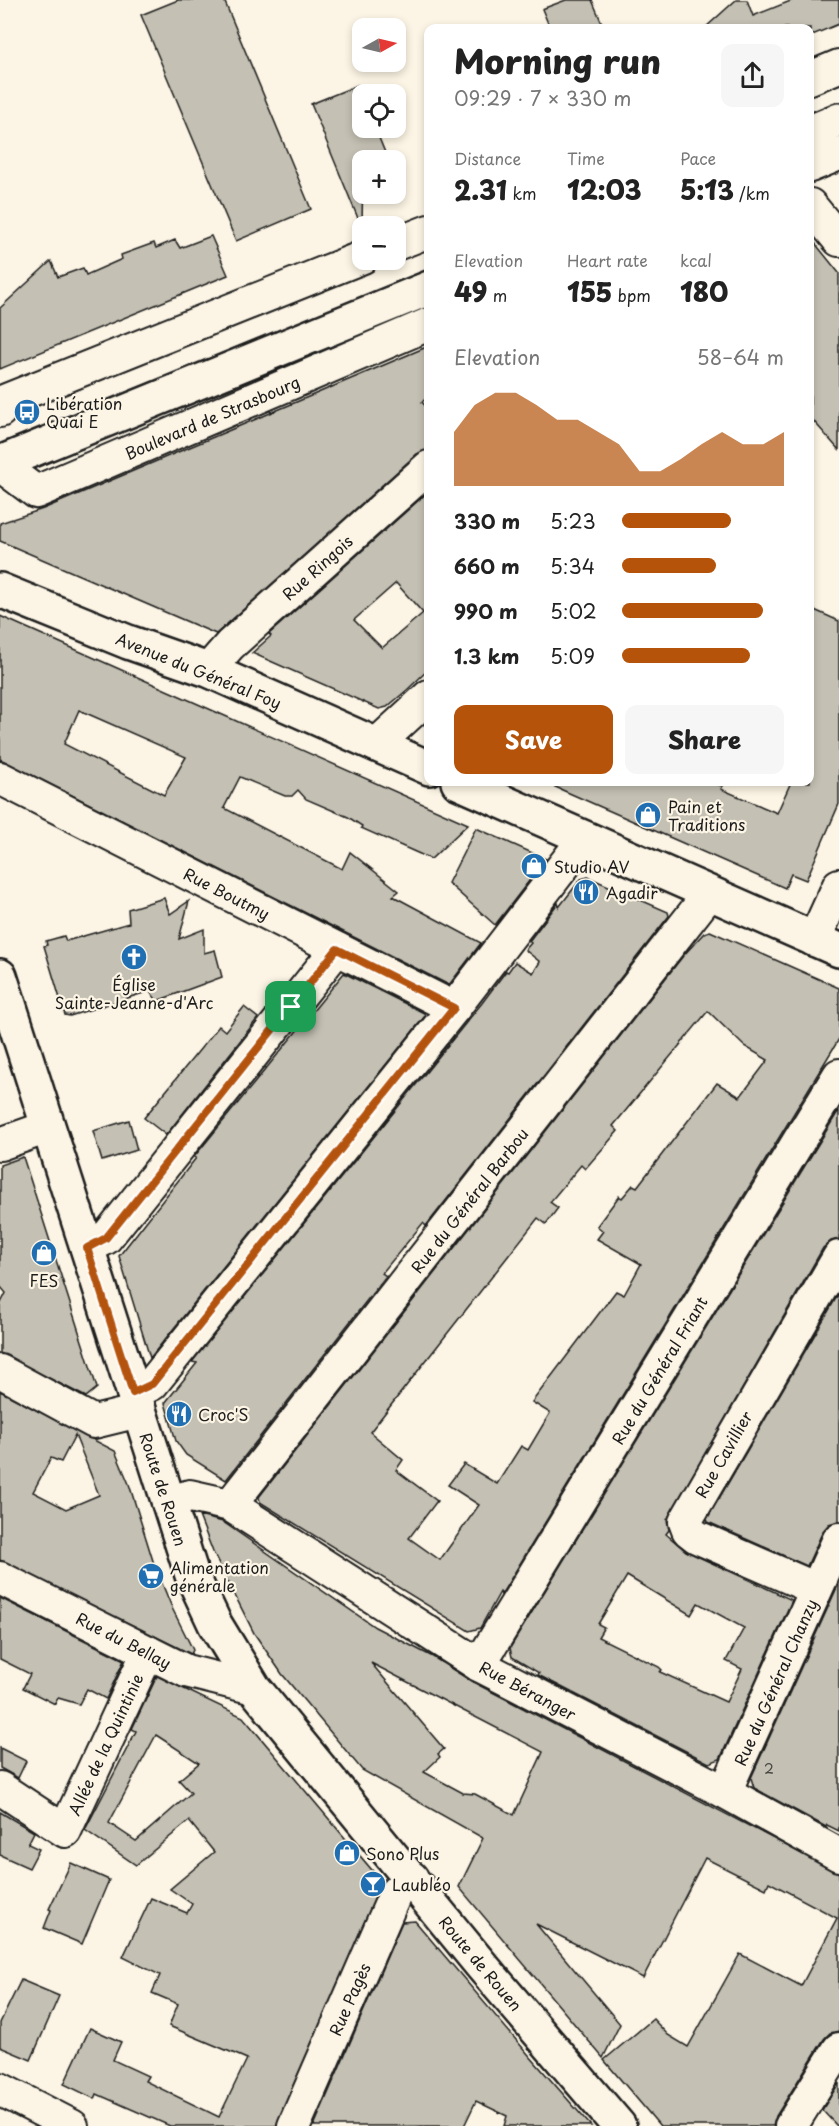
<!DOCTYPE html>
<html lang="en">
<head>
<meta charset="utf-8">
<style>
  :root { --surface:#fff; --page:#f6f6f6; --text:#222; --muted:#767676; --accent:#b45309 }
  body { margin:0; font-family:"Playpen Sans",sans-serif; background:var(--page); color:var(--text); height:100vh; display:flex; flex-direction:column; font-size:22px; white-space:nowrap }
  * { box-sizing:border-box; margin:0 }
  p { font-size:20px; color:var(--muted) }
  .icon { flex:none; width:33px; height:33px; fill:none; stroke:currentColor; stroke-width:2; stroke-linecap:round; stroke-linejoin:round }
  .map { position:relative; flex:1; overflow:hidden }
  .panel { position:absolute; left:424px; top:24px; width:390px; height:762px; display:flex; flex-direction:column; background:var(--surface); border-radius:12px; box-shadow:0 3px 9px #0003 }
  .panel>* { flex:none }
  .needle { width:39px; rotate:82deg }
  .controls { position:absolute; left:352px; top:18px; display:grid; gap:12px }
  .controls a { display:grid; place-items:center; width:54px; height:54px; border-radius:12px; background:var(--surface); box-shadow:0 3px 9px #0003; font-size:30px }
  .pin { position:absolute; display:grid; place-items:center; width:51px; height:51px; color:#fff; margin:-26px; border-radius:12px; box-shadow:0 3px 9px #0006 }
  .round { display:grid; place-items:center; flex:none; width:63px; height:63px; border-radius:12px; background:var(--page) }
  .summary { display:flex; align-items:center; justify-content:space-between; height:102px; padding:0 30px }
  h1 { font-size:33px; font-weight:800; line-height:45px }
  .metrics { display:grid; grid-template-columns:repeat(3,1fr); gap:9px; height:102px; padding:6px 30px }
  .metrics div { display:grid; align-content:center }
  .metrics b { font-size:26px; font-weight:800 }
  .metrics small { font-size:16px; font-weight:400 }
  .metrics p { font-size:16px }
  .chart { height:168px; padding:12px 30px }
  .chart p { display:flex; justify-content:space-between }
  .chart svg { width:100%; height:108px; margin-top:6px; fill:var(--accent); opacity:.7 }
  .button { display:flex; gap:12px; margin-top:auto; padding:12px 30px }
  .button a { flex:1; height:69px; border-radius:12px; background:var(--accent); color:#fff; font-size:24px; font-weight:800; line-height:69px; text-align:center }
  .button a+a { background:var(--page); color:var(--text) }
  ul { padding:0 30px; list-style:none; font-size:20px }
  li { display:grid; grid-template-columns:96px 72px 1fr; align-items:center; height:45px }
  li i { height:15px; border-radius:8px; background:var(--accent) }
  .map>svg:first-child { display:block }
</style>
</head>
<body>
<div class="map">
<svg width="839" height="2126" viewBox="0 0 839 2126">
  <rect width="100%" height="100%" fill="#fcf5e5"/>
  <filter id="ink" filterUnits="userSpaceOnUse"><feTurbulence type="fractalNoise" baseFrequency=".0167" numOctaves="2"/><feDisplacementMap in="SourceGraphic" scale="12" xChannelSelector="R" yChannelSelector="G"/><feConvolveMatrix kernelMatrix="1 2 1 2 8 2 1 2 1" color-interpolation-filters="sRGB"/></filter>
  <g filter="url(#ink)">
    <g fill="#c4c0b3" stroke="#1c1c1c" stroke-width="1.5" fill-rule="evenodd">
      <polygon points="178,0 224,0 311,209 236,241 141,15"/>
      <polygon points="566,0 592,0 604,28 550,28 542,9"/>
      <polygon points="736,0 747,0 753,16 793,0 839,0 839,24 810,36 810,28 705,28"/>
      <polygon points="358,85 363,97 363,128 375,128 388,160 363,160 362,228 311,104"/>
      <polygon points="211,236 228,275 0,369 0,308 51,261 58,277 83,268 86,275 122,259 121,255 154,243 156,248 175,240 180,248"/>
      <polygon points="810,237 839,273 839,450 810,417"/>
      <polygon points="429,346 429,396 422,402 429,410 429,450 417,454 216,634 0,541 0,523 43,509"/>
      <path d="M429 491V669L407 690 387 707 379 709 252 653 271 636 269 634ZM396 583 423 613 382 648 354 620Z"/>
      <polygon points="810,608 839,621 839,804 806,880 791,874 785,888 544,782 710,782 723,786 721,789 777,813 791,782 810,782"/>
      <path d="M0 616 468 824 431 859 361 828 362 826 348 817 306 799 298 790 292 796H285L240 777 224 808 342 869 350 852 399 891 393 896 481 943 449 985 0 759ZM79 710 186 757 164 795 64 744Z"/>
      <polygon points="476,828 546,859 495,925 448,883"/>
      <polygon points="588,877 668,912 669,916 426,1226 423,1223 382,1273 386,1276 226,1480 186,1455 176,1441 165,1403 197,1363 192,1362 482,1003 506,971 508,972 515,962 533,973 540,962 525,950 531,943 529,941 558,903 559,907 581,879"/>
      <polygon points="164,898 170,914 189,901 179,939 204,929 204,953 215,950 222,977 157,1001 150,991 70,1016 65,1015 44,946 47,945 46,941 64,936 66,941 129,923 128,909"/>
      <path d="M710 931 839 988V1039L501 1595 500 1592 480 1628 469 1631 260 1502 259 1497 683 956 704 933ZM708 1011 744 1046 768 1060 740 1097 717 1083 637 1187 633 1185 622 1198 619 1196 597 1226 603 1231 597 1239 641 1264 624 1295 616 1291 532 1402 550 1413 528 1450 521 1446 497 1484 464 1464 448 1485 479 1505 440 1560 409 1538 437 1501 396 1470 403 1460 370 1432 538 1218 546 1224 558 1208 550 1202 581 1165 585 1169 618 1131 613 1126Z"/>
      <polygon points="344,973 424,1013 425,1016 150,1358 119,1256 196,1158 194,1157"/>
      <polygon points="244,1007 258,1018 166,1135 144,1118 219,1026 225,1031"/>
      <path d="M839 1110V1239L831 1241 823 1248 667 1520 669 1530 666 1534 686 1551 792 1600 720 1759 709 1763 538 1675 539 1673 512 1657 510 1648ZM627 1576 691 1615 698 1603 744 1628 726 1661 742 1669 726 1702 660 1672 662 1670 659 1667 598 1637 604 1627 598 1624Z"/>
      <polygon points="129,1120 137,1150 102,1161 93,1131"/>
      <polygon points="23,1157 97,1388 86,1397 0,1353 0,1305 6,1293 0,1286 0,1165"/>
      <polygon points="839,1293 839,1521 829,1524 823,1531 807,1566 708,1522 707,1519"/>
      <path d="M0 1391 115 1451 129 1484 154 1564 173 1610 193 1650 191 1654 0 1560ZM75 1435 99 1495 66 1509 33 1492 51 1458 61 1462Z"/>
      <path d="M199 1516 223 1522 375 1627 433 1657 471 1681 839 1873V2031L830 2033 824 2039 776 2116 773 2126H660L604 2060 653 2019 668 2035 688 2047 740 1954 801 1986 837 1918 769 1882 766 1889 705 1858 643 1978 536 1924 620 2024 603 2058 459 1887 483 1838 362 1770 282 1674 254 1633 213 1552ZM371 1663 543 1752 514 1815 475 1794 463 1793 424 1772 440 1757 438 1754 444 1749Z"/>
      <polygon points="839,1583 839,1831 827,1825 826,1827 754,1788 751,1778"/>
      <polygon points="0,1598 124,1660 106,1699 87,1689 79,1704 58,1698 55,1704 23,1688 30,1674 0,1659"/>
      <path d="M157 1676 243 1717 382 1882 276 2126H170L97 2094 95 2099 64 2084 90 2028 121 2042 113 2060 148 2076 145 2081 219 2117 247 2059 169 2026 178 2004 152 1993 160 1975 123 1957 151 1898 187 1913 192 1904 170 1889 214 1852 189 1821 136 1865 85 1830 136 1731 132 1729ZM156 1735 199 1763 179 1780 191 1793 136 1841 109 1823Z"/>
      <polygon points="0,1748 26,1761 18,1778 0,1768"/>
      <polygon points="0,1812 34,1832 28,1844 39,1849 29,1868 0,1855"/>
      <polygon points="71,1863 109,1880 82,1944 44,1928 51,1910 49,1909"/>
      <polygon points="415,1921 528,2054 591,2126 504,2126 507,2116 476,2101 464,2126 314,2126 402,1922"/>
      <polygon points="21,1980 59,1996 31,2060 0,2047 0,2023"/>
      <polygon points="839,2083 839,2126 837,2126 822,2110"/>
    </g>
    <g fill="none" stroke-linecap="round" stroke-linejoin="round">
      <defs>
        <g id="minor">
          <polyline points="810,78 839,66"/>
          <polyline points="810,166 839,154"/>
          <polyline points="810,205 839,240"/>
          <polyline points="396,244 429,231"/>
          <polyline points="0,411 4,401 363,257"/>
          <polyline points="0,465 36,492 429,324"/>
          <polyline points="208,670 230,645 429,467"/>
          <polyline points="376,745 429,696"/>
          <polyline points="0,778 454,1008"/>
          <polyline points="814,940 839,885"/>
          <polyline points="0,1144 48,1127"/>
          <polyline points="87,1248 106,1238 337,949"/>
          <polyline points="0,1371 94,1422 139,1411"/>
          <polyline points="133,1393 152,1384 454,1008 585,838"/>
          <polyline points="168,1503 190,1496 230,1505 479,1665 725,1792 839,1855"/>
          <polyline points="230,1505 709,894"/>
          <polyline points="0,1578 186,1671 254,1688"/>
          <polyline points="816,1589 697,1537 688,1530 685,1522 839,1257"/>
          <polyline points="479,1665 839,1075"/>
          <polyline points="0,1788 65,1831 148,1652"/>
          <polyline points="725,1792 839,1539"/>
          <polyline points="0,2089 72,2126"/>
          <polyline points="294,2126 396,1892 412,1878"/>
          <polyline points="791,2126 839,2049"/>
        </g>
        <g id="major">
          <polyline points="810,132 839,120"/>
          <polyline points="0,463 429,288"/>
          <polyline points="0,590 128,642 208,670 429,768"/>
          <polyline points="458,782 839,950"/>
          <polyline points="0,976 192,1575 215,1624 254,1688 482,1966 619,2126"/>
        </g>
      </defs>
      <use href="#minor" stroke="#1c1c1c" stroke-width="36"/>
      <use href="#major" stroke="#1c1c1c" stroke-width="38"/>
      <use href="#minor" stroke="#fcf5e5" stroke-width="32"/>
      <use href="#major" stroke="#fcf5e5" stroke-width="33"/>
    </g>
  </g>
  <g fill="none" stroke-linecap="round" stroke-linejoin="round" filter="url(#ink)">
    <defs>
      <polygon id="route" points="337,949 454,1008 152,1384 133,1393 87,1248 106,1238"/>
    </defs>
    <use href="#route" stroke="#fff" stroke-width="12"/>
    <use href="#route" stroke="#b45309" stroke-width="8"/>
  </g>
  <defs>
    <symbol id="bus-disc" viewBox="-11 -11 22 22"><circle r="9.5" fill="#1f6fb2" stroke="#fcf5e5"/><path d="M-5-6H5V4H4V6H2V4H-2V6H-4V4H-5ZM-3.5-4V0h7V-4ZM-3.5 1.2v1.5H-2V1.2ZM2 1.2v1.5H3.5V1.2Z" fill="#fff"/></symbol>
    <symbol id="shop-disc" viewBox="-11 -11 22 22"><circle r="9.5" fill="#1f6fb2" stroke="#fcf5e5"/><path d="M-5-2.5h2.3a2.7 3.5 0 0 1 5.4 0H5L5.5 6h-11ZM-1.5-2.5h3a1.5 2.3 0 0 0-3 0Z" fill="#fff"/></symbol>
    <symbol id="restaurant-disc" viewBox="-11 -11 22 22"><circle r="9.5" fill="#1f6fb2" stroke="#fcf5e5"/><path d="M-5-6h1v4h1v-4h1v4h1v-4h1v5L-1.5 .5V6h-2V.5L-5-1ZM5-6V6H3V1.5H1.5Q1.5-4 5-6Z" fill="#fff"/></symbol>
    <symbol id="church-disc" viewBox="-11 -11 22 22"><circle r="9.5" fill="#1f6fb2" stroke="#fcf5e5"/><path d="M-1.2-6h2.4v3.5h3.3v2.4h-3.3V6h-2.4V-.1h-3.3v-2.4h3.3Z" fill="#fff"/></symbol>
    <symbol id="supermarket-disc" viewBox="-11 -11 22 22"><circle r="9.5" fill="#1f6fb2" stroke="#fcf5e5"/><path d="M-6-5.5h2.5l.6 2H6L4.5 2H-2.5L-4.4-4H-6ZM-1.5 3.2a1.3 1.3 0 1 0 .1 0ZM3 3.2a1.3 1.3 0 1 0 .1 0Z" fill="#fff"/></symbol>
    <symbol id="bar-disc" viewBox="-11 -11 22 22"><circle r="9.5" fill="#1f6fb2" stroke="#fcf5e5"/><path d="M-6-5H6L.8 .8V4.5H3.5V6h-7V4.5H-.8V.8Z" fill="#fff"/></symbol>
  </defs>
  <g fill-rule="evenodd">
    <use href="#bus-disc" x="12" y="397" width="30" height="30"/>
    <use href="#shop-disc" x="633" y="800" width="30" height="30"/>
    <use href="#shop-disc" x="519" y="851" width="30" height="30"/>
    <use href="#restaurant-disc" x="571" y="877" width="30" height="30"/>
    <use href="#church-disc" x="119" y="942" width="30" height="30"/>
    <use href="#shop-disc" x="29" y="1238" width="30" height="30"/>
    <use href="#restaurant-disc" x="164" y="1399" width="30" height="30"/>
    <use href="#supermarket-disc" x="136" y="1561" width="30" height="30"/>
    <use href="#shop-disc" x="332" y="1838" width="30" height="30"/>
    <use href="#bar-disc" x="358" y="1869" width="30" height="30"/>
  </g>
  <g text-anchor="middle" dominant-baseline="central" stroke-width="4.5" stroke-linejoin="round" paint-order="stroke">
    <g font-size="14" fill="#464542">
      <text x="769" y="1768">2</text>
    </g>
    <g font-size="16" fill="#1c1c1c" stroke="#fcf5e5" text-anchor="start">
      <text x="46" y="403">Libération<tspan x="46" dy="18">Quai E</tspan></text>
      <text x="668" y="806">Pain et<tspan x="668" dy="18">Traditions</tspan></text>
      <text x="554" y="866">Studio AV</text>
      <text x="606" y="892">Agadir</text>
      <text x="134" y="984" text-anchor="middle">Église<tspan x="134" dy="18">Sainte-Jeanne-d'Arc</tspan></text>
      <text x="44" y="1280" text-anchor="middle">FES</text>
      <text x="198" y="1414">Croc'S</text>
      <text x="170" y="1567">Alimentation<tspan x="170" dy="18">générale</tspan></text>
      <text x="366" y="1853">Sono Plus</text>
      <text x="392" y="1884">Laubléo</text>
    </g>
    <g font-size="16" fill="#1c1c1c" stroke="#fcf5e5">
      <text transform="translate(212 417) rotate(-23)">Boulevard de Strasbourg</text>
      <text transform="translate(317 567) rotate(-42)">Rue Ringois</text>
      <text transform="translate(199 670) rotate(22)">Avenue du Général Foy</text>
      <text transform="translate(227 893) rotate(27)">Rue Boutmy</text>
      <text transform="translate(469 1200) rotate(-52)">Rue du Général Barbou</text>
      <text transform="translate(659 1370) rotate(-59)">Rue du Général Friant</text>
      <text transform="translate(723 1454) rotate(-60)">Rue Cavillier</text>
      <text transform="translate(164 1489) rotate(72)">Route de Rouen</text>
      <text transform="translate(124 1640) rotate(27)">Rue du Bellay</text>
      <text transform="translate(775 1682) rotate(-66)">Rue du Général Chanzy</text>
      <text transform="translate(528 1690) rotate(28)">Rue Béranger</text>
      <text transform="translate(105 1744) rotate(-65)">Allée de la Quintinie</text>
      <text transform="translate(481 1963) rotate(50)">Route de Rouen</text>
      <text transform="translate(349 1999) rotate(-66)">Rue Pagès</text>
    </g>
  </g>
</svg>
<div class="controls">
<a><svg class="needle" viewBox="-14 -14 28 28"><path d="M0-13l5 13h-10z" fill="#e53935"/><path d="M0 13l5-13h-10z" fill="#767676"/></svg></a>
<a><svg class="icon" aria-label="locate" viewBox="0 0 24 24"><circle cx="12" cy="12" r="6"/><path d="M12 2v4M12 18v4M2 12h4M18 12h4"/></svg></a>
<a>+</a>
<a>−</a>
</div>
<div class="pin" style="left:291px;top:1007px;background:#1e9e55"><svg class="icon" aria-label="arrive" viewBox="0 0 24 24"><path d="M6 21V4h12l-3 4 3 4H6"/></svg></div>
<section class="panel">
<div class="summary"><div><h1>Morning run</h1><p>09:29 · 7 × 330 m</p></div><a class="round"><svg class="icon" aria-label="share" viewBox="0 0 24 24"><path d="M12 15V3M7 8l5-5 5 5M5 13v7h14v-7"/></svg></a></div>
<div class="metrics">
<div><p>Distance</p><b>2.31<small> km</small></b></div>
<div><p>Time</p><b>12:03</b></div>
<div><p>Pace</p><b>5:13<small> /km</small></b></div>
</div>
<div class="metrics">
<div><p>Elevation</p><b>49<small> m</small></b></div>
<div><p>Heart rate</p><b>155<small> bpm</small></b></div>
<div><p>kcal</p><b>180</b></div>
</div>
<div class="chart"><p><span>Elevation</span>58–64 m</p>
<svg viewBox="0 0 160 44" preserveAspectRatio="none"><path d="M0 44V22L10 11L20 6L30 6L40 11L50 17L60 17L70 22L80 27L90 38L100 38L110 33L120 27L130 22L140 27L150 27L160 22V44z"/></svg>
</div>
<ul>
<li><b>330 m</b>5:23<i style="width:67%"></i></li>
<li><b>660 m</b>5:34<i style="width:58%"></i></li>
<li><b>990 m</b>5:02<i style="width:87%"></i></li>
<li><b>1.3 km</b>5:09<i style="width:79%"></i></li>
</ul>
<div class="button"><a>Save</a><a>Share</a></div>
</section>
</div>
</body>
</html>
